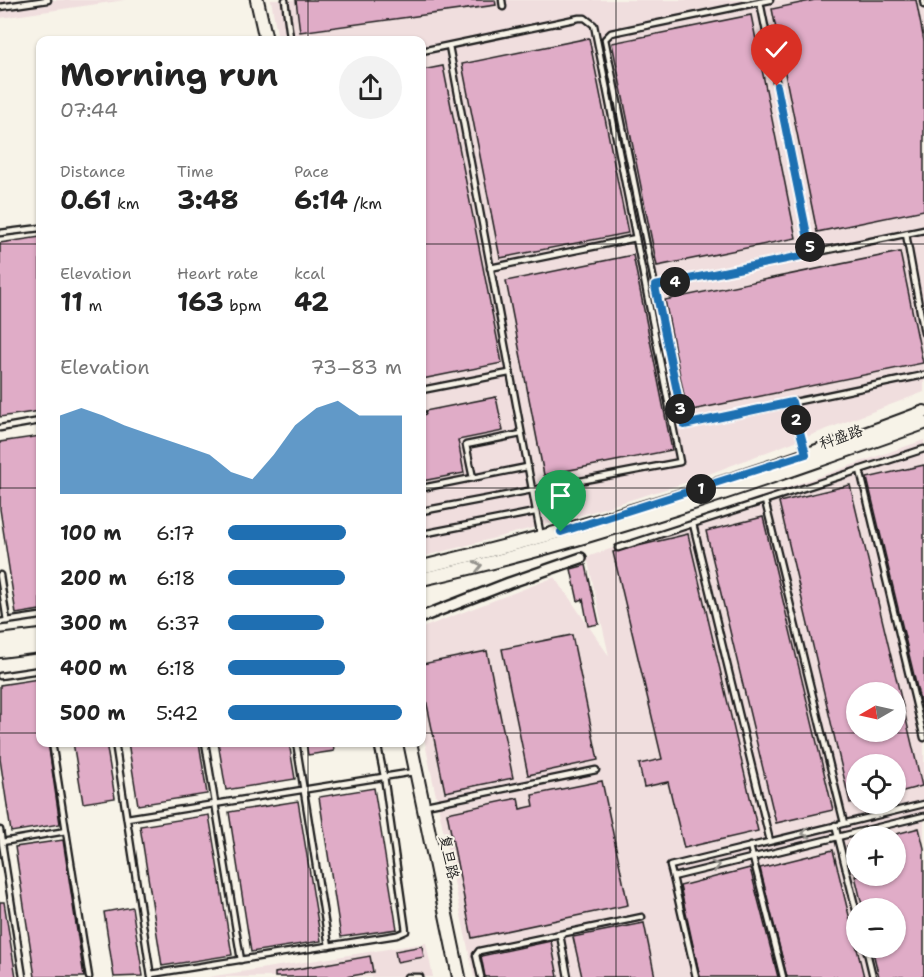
<!DOCTYPE html>
<html lang="en">
<head>
<meta charset="utf-8">
<style>
  :root { --surface:#fff; --page:#f2f2f2; --text:#222; --muted:#767676; --accent:#1f6fb2 }
  body { margin:0; font-family:"Shantell Sans","LXGW WenKai TC",sans-serif; background:var(--page); color:var(--text); height:100vh; display:flex; flex-direction:column; font-size:22px; white-space:nowrap }
  * { box-sizing:border-box; margin:0 }
  p { font-size:20px; color:var(--muted) }
  .icon { flex:none; width:33px; height:33px; fill:none; stroke:currentColor; stroke-width:2; stroke-linecap:round; stroke-linejoin:round }
  .map { position:relative; flex:1; overflow:hidden }
  .sheet { position:absolute; left:36px; top:36px; width:390px; height:711px; display:flex; flex-direction:column; background:var(--surface); border-radius:12px; box-shadow:0 2px 4px #0004 }
  .sheet>* { flex:none }
  .needle { width:39px; rotate:261deg }
  .fabs { position:absolute; left:846px; top:682px; display:grid; gap:12px }
  .fabs a { display:grid; place-items:center; width:60px; height:60px; border-radius:50%; background:var(--surface); box-shadow:0 2px 4px #0004; font-size:30px }
  .pin { position:absolute; display:grid; place-items:center; width:51px; height:51px; color:#fff; margin:-62px -26px; border-radius:50% 50% 50% 0; rotate:-45deg; box-shadow:0 0 6px #0007 }
  .pin .icon { rotate:45deg }
  .km { position:absolute; width:30px; height:30px; margin:-15px; border-radius:50%; background:#222; color:#fff; font-size:16px; line-height:30px; text-align:center }
  .round { display:grid; place-items:center; flex:none; width:63px; height:63px; border-radius:32px; background:var(--page) }
  .head { display:flex; align-items:center; justify-content:space-between; height:102px; padding:0 24px }
  h1 { font-size:33px; font-weight:700; line-height:45px }
  .figures { display:grid; grid-template-columns:repeat(3,1fr); gap:9px; height:102px; padding:6px 24px }
  .figures div { display:grid; align-content:center }
  .figures b { font-size:26px; font-weight:700 }
  .figures small { font-size:16px; font-weight:400 }
  .figures p { font-size:16px }
  .chart { height:168px; padding:12px 24px }
  .chart p { display:flex; justify-content:space-between }
  .chart svg { width:100%; height:108px; margin-top:6px; fill:var(--accent); opacity:.7 }
  ul { padding:0 24px; list-style:none; font-size:20px }
  li { display:grid; grid-template-columns:96px 72px 1fr; align-items:center; height:45px }
  li i { height:15px; border-radius:8px; background:var(--accent) }
  .map>svg:first-child { display:block }
</style>
</head>
<body>
<div class="map">
<svg width="924" height="977" viewBox="0 0 924 977">
  <rect width="100%" height="100%" fill="#f7f3e8"/>
  <filter id="ink" filterUnits="userSpaceOnUse"><feTurbulence type="fractalNoise" baseFrequency=".0167" numOctaves="2"/><feDisplacementMap in="SourceGraphic" scale="12" xChannelSelector="R" yChannelSelector="G"/><feConvolveMatrix kernelMatrix="1 2 1 2 8 2 1 2 1" color-interpolation-filters="sRGB"/></filter>
  <g filter="url(#ink)">
    <g fill="#f0dede" fill-rule="evenodd">
      <polygon points="0,0 125,0 0,18"/>
      <polygon points="271,0 924,0 924,392 688,482 575,517 422,557 422,40 278,40"/>
      <path d="M924 440V977H474L422 729V628L555 577 609 656 587 557ZM856 693H896V732H856ZM856 765H896V804H856ZM856 837H896V876H856ZM856 909H896V948H856Z"/>
      <polygon points="426,943 433,977 208,977"/>
    </g>
    <g fill="#e0acc7" stroke="#1c1c1c" stroke-width="1.5" fill-rule="evenodd">
      <polygon points="296,0 495,0 496,5 300,32"/>
      <polygon points="815,0 916,0 924,41 924,210 817,232 772,9"/>
      <polygon points="751,15 796,238 657,266 612,43"/>
      <polygon points="589,38 628,233 500,258 462,64"/>
      <polygon points="443,66 502,363 422,379 422,70"/>
      <polygon points="40,237 40,411 0,417 0,243"/>
      <polygon points="900,252 923,363 687,411 665,300"/>
      <polygon points="633,255 672,450 544,475 506,281"/>
      <polygon points="496,397 503,431 458,440 464,473 422,481 422,415 426,414 425,411"/>
      <polygon points="40,436 40,610 16,614 0,509 0,442"/>
      <polygon points="924,465 924,709 922,709 867,478"/>
      <path d="M850 485 922 786 896 793V765H856V802L850 803 779 502ZM856 693H896V732H856Z"/>
      <polygon points="763,517 833,810 776,823 706,531"/>
      <polygon points="688,534 758,831 684,848 668,782 644,787 639,764 662,759 613,552"/>
      <polygon points="586,565 599,624 588,626 583,599 578,601 571,569"/>
      <polygon points="572,635 598,760 528,775 502,649"/>
      <polygon points="487,651 513,778 445,792 422,680 422,664"/>
      <polygon points="38,679 40,742 48,742 60,824 11,832 0,759 0,685"/>
      <polygon points="73,742 106,742 115,798 83,803"/>
      <polygon points="128,742 199,742 207,794 138,805"/>
      <polygon points="218,742 289,742 295,779 226,790"/>
      <polygon points="306,742 333,742 334,751 308,755"/>
      <polygon points="602,781 628,905 472,938 447,813 518,798 520,809 534,806 532,795"/>
      <polygon points="374,788 397,929 341,937 319,797"/>
      <polygon points="298,801 321,941 251,952 229,812"/>
      <polygon points="209,815 232,955 162,966 140,826"/>
      <polygon points="919,828 924,848 924,977 879,977 872,948 896,948 896,909 863,909 855,876 896,876 896,834"/>
      <polygon points="63,840 84,977 35,977 15,847"/>
      <polygon points="856,843 856,872 854,872 847,846"/>
      <polygon points="833,850 864,977 787,977 760,868"/>
      <polygon points="750,868 778,977 700,977 680,886"/>
      <polygon points="0,902 4,902 16,977 0,977"/>
      <polygon points="132,907 143,976 114,977 104,912"/>
      <polygon points="644,923 655,977 582,977 573,937"/>
      <polygon points="551,941 558,977 485,977 481,956"/>
      <polygon points="422,946 424,957 397,962 395,951"/>
      <polygon points="370,956 373,972 346,977 275,977 275,973"/>
    </g>
    <g fill="none" stroke-linecap="round" stroke-linejoin="round">
      <defs>
        <g id="lane">
          <polyline points="285,0 290,37"/>
          <polyline points="502,0 503,7"/>
          <polyline points="923,0 924,5"/>
          <polyline points="760,2 811,254"/>
          <polyline points="0,7 48,0"/>
          <polyline points="449,46 541,537"/>
          <polyline points="422,51 579,18 585,18 594,25 680,462 422,511"/>
          <polyline points="924,230 655,286 684,425 924,375"/>
          <polyline points="0,233 40,228"/>
          <polyline points="906,234 924,333"/>
          <polyline points="490,268 636,238"/>
          <polyline points="655,286 605,39 611,33 770,0"/>
          <polyline points="422,390 509,373"/>
          <polyline points="792,402 805,453"/>
          <polyline points="0,428 40,421"/>
          <polyline points="860,470 924,738"/>
          <polyline points="473,478 466,445 521,434"/>
          <polyline points="422,488 527,467"/>
          <polyline points="765,501 844,823"/>
          <polyline points="693,524 770,841"/>
          <polyline points="422,534 535,512"/>
          <polyline points="618,548 924,449"/>
          <polyline points="0,575 7,621"/>
          <polyline points="0,622 40,616"/>
          <polyline points="0,676 40,670"/>
          <polyline points="52,742 89,977"/>
          <polyline points="115,742 151,977"/>
          <polyline points="205,742 241,960"/>
          <polyline points="296,742 329,946"/>
          <polyline points="924,804 670,866 673,877 924,816"/>
          <polyline points="426,805 596,770"/>
          <polyline points="127,818 414,772"/>
          <polyline points="835,825 856,910"/>
          <polyline points="0,830 23,977"/>
          <polyline points="2,842 66,831"/>
          <polyline points="750,846 783,977"/>
          <polyline points="673,877 696,977"/>
          <polyline points="560,935 568,977"/>
          <polyline points="866,948 873,977"/>
          <polyline points="151,974 397,935 406,931 384,776 377,742"/>
          <polyline points="407,977 420,977"/>
          <polyline points="481,977 476,955 479,951 642,917"/>
        </g>
        <polyline id="street" points="422,617 509,583 581,558"/>
        <g id="secondary">
          <polyline points="257,0 266,40"/>
          <path d="M422 567C592 527 760 474 924 412"/>
          <path d="M422 579C593 541 759 482 924 423"/>
          <polyline points="0,641 40,636"/>
          <polyline points="0,651 40,646"/>
          <polyline points="410,742 459,977"/>
        </g>
      </defs>
      <use href="#lane" stroke="#1c1c1c" stroke-width="9"/>
      <use href="#street" stroke="#1c1c1c" stroke-width="14"/>
      <use href="#secondary" stroke="#1c1c1c" stroke-width="16"/>
      <use href="#lane" stroke="#f7f3e8" stroke-width="4.5"/>
      <use href="#street" stroke="#f7f3e8" stroke-width="9"/>
      <use href="#secondary" stroke="#f7f3e8" stroke-width="12"/>
    </g>
    <defs><path id="oneway-chevron" d="M-2-3.5L2.5 0L-2 3.5" fill="none" stroke-width="1.6" stroke-linecap="round" stroke-linejoin="round" transform="scale(1.5)"/></defs>
    <g stroke="#94928c">
      <use href="#oneway-chevron" transform="translate(478 566) rotate(-13)"/>
      <use href="#oneway-chevron" transform="translate(806 833) rotate(166)"/>
      <use href="#oneway-chevron" transform="translate(716 866) rotate(-14)"/>
    </g>
  </g>
  <g fill="none" stroke-linecap="round" stroke-linejoin="round" filter="url(#ink)">
    <defs>
      <polyline id="route" points="561,532 806,454 792,402 684,425 655,286 811,254 777,86"/>
    </defs>
    <use href="#route" stroke="#fff" stroke-width="12"/>
    <use href="#route" stroke="#1f6fb2" stroke-width="8"/>
  </g>
  <path fill="none" stroke="#1c1c1c" stroke-width="1.5" stroke-opacity="0.55" d="M308 0V40M616 0V977M0 244H40M422 244H924M0 488H40M422 488H924M0 733H40M422 733H924M308 742V977"/>
  <g text-anchor="middle" dominant-baseline="central" stroke-width="4.5" stroke-linejoin="round" paint-order="stroke">
    <g font-size="15" fill="#1c1c1c" stroke="#f7f3e8">
      <text transform="translate(841 437) rotate(-19)">科盛路</text>
      <text transform="translate(449 857) rotate(78)">复旦路</text>
    </g>
  </g>
</svg>
<div class="fabs">
<a><svg class="needle" viewBox="-14 -14 28 28"><path d="M0-13l5 13h-10z" fill="#e53935"/><path d="M0 13l5-13h-10z" fill="#767676"/></svg></a>
<a><svg class="icon" aria-label="locate" viewBox="0 0 24 24"><circle cx="12" cy="12" r="6"/><path d="M12 2v4M12 18v4M2 12h4M18 12h4"/></svg></a>
<a>+</a>
<a>−</a>
</div>
<div class="pin" style="left:561px;top:532px;background:#1e9e55"><svg class="icon" aria-label="arrive" viewBox="0 0 24 24"><path d="M6 21V4h12l-3 4 3 4H6"/></svg></div>
<div class="pin" style="left:777px;top:86px;background:#d93025"><svg class="icon" aria-label="check" viewBox="0 0 24 24"><path d="M5 12l5 5 9-10"/></svg></div>
<b class="km" style="left:701px;top:489px">1</b>
<b class="km" style="left:796px;top:420px">2</b>
<b class="km" style="left:680px;top:409px">3</b>
<b class="km" style="left:675px;top:282px">4</b>
<b class="km" style="left:810px;top:247px">5</b>
<section class="sheet">
<div class="head"><div><h1>Morning run</h1><p>07:44</p></div><a class="round"><svg class="icon" aria-label="share" viewBox="0 0 24 24"><path d="M12 15V3M7 8l5-5 5 5M5 13v7h14v-7"/></svg></a></div>
<div class="figures">
<div><p>Distance</p><b>0.61<small> km</small></b></div>
<div><p>Time</p><b>3:48</b></div>
<div><p>Pace</p><b>6:14<small> /km</small></b></div>
</div>
<div class="figures">
<div><p>Elevation</p><b>11<small> m</small></b></div>
<div><p>Heart rate</p><b>163<small> bpm</small></b></div>
<div><p>kcal</p><b>42</b></div>
</div>
<div class="chart"><p><span>Elevation</span>73–83 m</p>
<svg viewBox="0 0 160 44" preserveAspectRatio="none"><path d="M0 44V12L10 9L20 12L30 16L40 19L50 22L60 25L70 28L80 35L90 38L100 28L110 16L120 9L130 6L140 12L150 12L160 12V44z"/></svg>
</div>
<ul>
<li><b>100 m</b>6:17<i style="width:68%"></i></li>
<li><b>200 m</b>6:18<i style="width:67%"></i></li>
<li><b>300 m</b>6:37<i style="width:55%"></i></li>
<li><b>400 m</b>6:18<i style="width:67%"></i></li>
<li><b>500 m</b>5:42<i style="width:100%"></i></li>
</ul>
</section>
</div>
</body>
</html>
